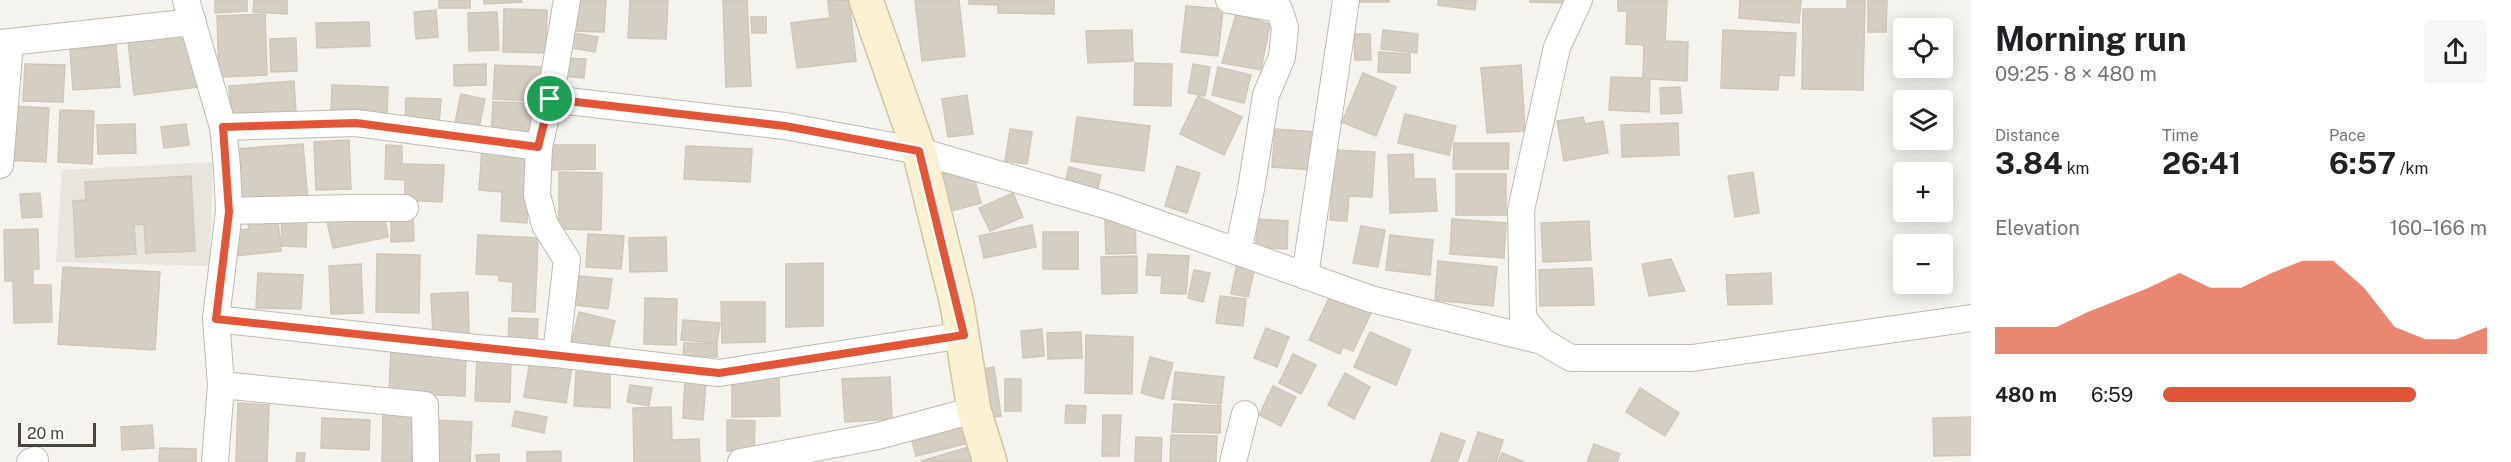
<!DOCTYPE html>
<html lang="en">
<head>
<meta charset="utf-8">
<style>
  :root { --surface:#fff; --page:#f6f6f6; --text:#202124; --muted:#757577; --accent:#e25536 }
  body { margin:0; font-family:"Public Sans",sans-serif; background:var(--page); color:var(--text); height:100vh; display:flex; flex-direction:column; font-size:22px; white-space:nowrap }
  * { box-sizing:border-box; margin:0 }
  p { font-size:20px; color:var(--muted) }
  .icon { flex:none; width:33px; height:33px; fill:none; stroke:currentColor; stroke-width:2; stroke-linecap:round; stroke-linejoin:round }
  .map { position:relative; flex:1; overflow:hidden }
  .details { display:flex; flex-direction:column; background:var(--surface); width:540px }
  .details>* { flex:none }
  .controls { position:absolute; left:1893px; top:18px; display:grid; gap:12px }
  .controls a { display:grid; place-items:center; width:60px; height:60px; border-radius:6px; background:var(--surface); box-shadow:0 3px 15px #0003; font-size:30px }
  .scale { position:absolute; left:18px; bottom:15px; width:78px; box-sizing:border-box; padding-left:6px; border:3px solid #49443b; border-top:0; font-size:16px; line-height:21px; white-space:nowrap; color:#49443b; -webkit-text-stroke:4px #fff; paint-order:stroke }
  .pin { position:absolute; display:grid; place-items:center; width:51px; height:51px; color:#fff; margin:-26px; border:3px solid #fff; border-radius:50%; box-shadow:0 2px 6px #0007 }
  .round { display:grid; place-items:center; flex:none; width:63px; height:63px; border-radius:6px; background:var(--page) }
  .summary { display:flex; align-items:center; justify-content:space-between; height:102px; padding:0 24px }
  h1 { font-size:33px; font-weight:700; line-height:45px }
  .stats { display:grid; grid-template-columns:repeat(3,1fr); gap:9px; height:102px; padding:6px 24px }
  .stats div { display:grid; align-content:center }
  .stats b { font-size:30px; font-weight:700 }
  .stats small { font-size:16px; font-weight:400 }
  .stats p { font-size:16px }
  .chart { height:168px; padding:12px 24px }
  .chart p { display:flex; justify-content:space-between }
  .chart svg { width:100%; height:108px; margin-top:6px; fill:var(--accent); opacity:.7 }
  ul { padding:0 24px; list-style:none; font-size:20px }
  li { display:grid; grid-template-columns:96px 72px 1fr; align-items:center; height:45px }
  li i { height:15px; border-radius:8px; background:var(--accent) }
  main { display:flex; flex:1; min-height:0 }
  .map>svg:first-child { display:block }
</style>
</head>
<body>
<main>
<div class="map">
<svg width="1971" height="462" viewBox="0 0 1971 462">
  <rect width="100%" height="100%" fill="#f5f3ed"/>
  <polygon fill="#e8e5dc" points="213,162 210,266 56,262 62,170"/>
  <g fill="#d5cfc3" stroke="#cfc7b7" stroke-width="1.5">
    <polygon points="215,0 247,0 247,11 215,13"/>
    <polygon points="254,0 287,0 287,14 253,12"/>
    <rect x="439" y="0" width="31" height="8"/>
    <polygon points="484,0 521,0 522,2 484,4"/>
    <polygon points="576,0 606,0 604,32 575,31"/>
    <polygon points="630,0 668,0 666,39 628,38"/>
    <polygon points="723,0 747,0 751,86 726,87"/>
    <polygon points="849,0 856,61 797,68 791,23 830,18 828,1"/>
    <polygon points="915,0 959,0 965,56 922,61"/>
    <polygon points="969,0 1054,0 1054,14 998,13 998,5 969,4"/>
    <rect x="1359" y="0" width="30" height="2"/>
    <polygon points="1438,0 1476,0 1475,10 1438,5"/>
    <polygon points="1530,0 1564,0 1564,3 1530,2"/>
    <polygon points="1618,0 1667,0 1665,41 1688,42 1687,81 1650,79 1649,112 1609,110 1611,77 1643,78 1644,45 1626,44 1627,11 1618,11"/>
    <polygon points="1740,0 1801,0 1799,23 1739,18"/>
    <polygon points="1847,0 1865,0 1863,90 1802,89 1803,9 1847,9"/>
    <polygon points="1868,0 1887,0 1886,32 1868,32"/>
    <polygon points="1186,6 1223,9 1218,56 1181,52"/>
    <polygon points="504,9 547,10 546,53 503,52"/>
    <polygon points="436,10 438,37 416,39 414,12"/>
    <polygon points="497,12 499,50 469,51 468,13"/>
    <polygon points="265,14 267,75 219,77 217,16"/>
    <polygon points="1236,14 1270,24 1261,70 1222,63"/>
    <polygon points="751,17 766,17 766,33 752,33"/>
    <polygon points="369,22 370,46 317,48 316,23"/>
    <polygon points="1132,30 1133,61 1088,63 1086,31"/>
    <polygon points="1383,30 1418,34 1417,53 1381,49"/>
    <polygon points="1723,30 1796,33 1794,76 1779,75 1778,90 1721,88"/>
    <polygon points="574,33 598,37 595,52 571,48"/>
    <polygon points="192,34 198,87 134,95 128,41"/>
    <polygon points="1354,34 1370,34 1371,60 1355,60"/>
    <polygon points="296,38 297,71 271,72 270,39"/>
    <polygon points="116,45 120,87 73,90 70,49"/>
    <polygon points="1379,52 1410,54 1410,73 1378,72"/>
    <polygon points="561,58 586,59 584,78 560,76"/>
    <polygon points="1135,63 1172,64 1171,106 1134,105"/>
    <polygon points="25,64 65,65 63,102 23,101"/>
    <polygon points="486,64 486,85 454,86 454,65"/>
    <polygon points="1193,64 1210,67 1205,96 1188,93"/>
    <polygon points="495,65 541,67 539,101 493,99"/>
    <polygon points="1521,65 1525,131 1487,133 1481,68"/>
    <polygon points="1218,67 1251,75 1244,103 1212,95"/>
    <polygon points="1363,73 1396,87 1376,136 1342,122"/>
    <polygon points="294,81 296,114 232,119 229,86"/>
    <polygon points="332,85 388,87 387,114 331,112"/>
    <polygon points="1680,87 1682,113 1661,114 1660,88"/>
    <polygon points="461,94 485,99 479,128 455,123"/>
    <polygon points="967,95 973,134 948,137 942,99"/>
    <polygon points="1198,96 1242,117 1224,155 1180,134"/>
    <polygon points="406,98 441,99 439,126 405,124"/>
    <polygon points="493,102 534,103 532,140 491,139"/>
    <polygon points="9,106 49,108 46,162 6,160"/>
    <polygon points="60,110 94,111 92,164 58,162"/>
    <polygon points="1405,114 1456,126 1449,155 1398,143"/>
    <polygon points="1077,117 1150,126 1144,171 1071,161"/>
    <polygon points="1583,117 1585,124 1603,121 1608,153 1564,161 1557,121"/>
    <polygon points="1678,123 1679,155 1622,157 1621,125"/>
    <polygon points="135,124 136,153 98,154 97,125"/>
    <polygon points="186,124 189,145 164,148 161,127"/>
    <polygon points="1010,129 1032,132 1027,164 1005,161"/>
    <polygon points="1275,129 1315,132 1312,170 1272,167"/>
    <polygon points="349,140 351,189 316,190 314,142"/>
    <polygon points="1454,143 1509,143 1508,169 1453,169"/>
    <polygon points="303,144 308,201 239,206 235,149"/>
    <polygon points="386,145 402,146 402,164 444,165 442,202 405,200 405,180 385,179"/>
    <polygon points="543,145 595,145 595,169 544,170"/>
    <polygon points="686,146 752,149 750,182 684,179"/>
    <polygon points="482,148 531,151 527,223 501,221 502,192 479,190"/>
    <polygon points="1334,150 1375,152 1372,197 1349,196 1347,221 1330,220"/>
    <polygon points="1413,154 1414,179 1435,179 1437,211 1390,213 1388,155"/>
    <polygon points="1177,166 1200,173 1187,213 1165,206"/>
    <polygon points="971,167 981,203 951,211 942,174"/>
    <polygon points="1069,167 1101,175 1096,195 1064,188"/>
    <polygon points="559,172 602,173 601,230 559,229"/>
    <polygon points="1753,172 1759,213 1735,217 1728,176"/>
    <rect x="1456" y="174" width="50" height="41"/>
    <polygon points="191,176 195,251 146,253 144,224 134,225 136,254 76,257 73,201 86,200 85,182"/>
    <polygon points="40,193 42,217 22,218 20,194"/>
    <polygon points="1013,193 1023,217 990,231 979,208"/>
    <polygon points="277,211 281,251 234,256 231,231 249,229 247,214"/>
    <polygon points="384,212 388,237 333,248 326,217"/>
    <polygon points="282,215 307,216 306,247 281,246"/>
    <polygon points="391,215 413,215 414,241 391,242"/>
    <polygon points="1135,218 1136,253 1106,254 1105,219"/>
    <polygon points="1257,219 1288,221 1287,249 1256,247"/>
    <polygon points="1452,219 1506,223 1504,258 1450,254"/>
    <polygon points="1589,221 1591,260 1543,262 1541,223"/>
    <polygon points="1032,225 1036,247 984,258 979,236"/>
    <polygon points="1361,226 1385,230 1378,267 1353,263"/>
    <polygon points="38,229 39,269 33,269 33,285 51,285 52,322 14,323 13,281 5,281 4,230"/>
    <rect x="1043" y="232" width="35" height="37"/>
    <polygon points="588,234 624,236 621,269 586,267"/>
    <polygon points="478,235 538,238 535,312 512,311 513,282 499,281 499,275 476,274"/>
    <polygon points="1390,235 1433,240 1430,275 1386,270"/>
    <polygon points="666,237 667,271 630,272 629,238"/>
    <polygon points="377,254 420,255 419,313 376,312"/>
    <polygon points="1148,254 1189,256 1186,294 1161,293 1162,276 1146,275"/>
    <polygon points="1137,256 1137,293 1102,294 1101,257"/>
    <polygon points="1671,259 1685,291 1649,296 1642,264"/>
    <polygon points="1438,261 1497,267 1493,306 1435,300"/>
    <polygon points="823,263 823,326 786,327 786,264"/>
    <polygon points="1237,263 1255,267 1248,297 1231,294"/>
    <polygon points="361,264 363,313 331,314 329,266"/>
    <polygon points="63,267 160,272 155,350 58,344"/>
    <polygon points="1592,268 1594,305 1540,306 1539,270"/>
    <polygon points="1194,270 1210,273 1203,302 1188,298"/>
    <polygon points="258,273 303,275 301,309 256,308"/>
    <polygon points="1771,273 1772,304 1728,305 1726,275"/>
    <polygon points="579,276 612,279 608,309 575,305"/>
    <polygon points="468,292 469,334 433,335 431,294"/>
    <polygon points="1332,292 1372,311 1353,351 1343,347 1340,354 1309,340"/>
    <polygon points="1220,296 1246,299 1243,326 1216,323"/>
    <polygon points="645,298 677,299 676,345 644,344"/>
    <polygon points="721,302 765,302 765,342 722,343"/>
    <polygon points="579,312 615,321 607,354 571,344"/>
    <polygon points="509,318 538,319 537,344 508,344"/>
    <polygon points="683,320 720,323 717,343 681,340"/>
    <polygon points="1266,328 1289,337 1277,367 1254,358"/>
    <polygon points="1042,329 1044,356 1023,358 1021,331"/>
    <polygon points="1081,332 1082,358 1048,359 1047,333"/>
    <polygon points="1370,332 1411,350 1396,385 1354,367"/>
    <polygon points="1086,335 1133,337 1132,394 1085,393"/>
    <polygon points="684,343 717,344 717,357 683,355"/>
    <polygon points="391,348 466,351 465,396 389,393"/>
    <polygon points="1293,354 1316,365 1301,394 1279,383"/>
    <polygon points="477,357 511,358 510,402 475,401"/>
    <polygon points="1150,357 1173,363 1163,399 1141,393"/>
    <polygon points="530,360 572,367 566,403 524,397"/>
    <polygon points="994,367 1001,416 983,418 976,370"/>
    <polygon points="576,372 610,373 610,408 574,406"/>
    <polygon points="1175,372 1224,377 1221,404 1172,399"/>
    <polygon points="1345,373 1370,387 1354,419 1328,405"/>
    <polygon points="779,377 780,416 732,417 732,378"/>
    <polygon points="890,377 892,419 845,422 842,379"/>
    <rect x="1005" y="379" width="16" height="32"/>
    <polygon points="685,380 706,381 703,420 683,418"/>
    <polygon points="630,385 652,388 649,406 627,402"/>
    <polygon points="1273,386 1296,397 1281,426 1259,415"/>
    <polygon points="1640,388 1679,413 1665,436 1626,412"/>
    <polygon points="238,403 269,405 267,462 236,462"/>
    <polygon points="1174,404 1221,406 1220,433 1172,432"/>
    <polygon points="1066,405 1086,406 1085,423 1065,423"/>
    <polygon points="671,407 672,440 699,439 700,462 634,462 633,408"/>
    <polygon points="515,411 547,417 544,433 512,426"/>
    <polygon points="383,414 413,414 412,462 382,462"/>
    <polygon points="1103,415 1121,415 1119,456 1102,456"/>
    <polygon points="1971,417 1971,455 1934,456 1933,418"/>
    <polygon points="322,418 370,420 369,450 321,448"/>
    <polygon points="435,420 472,422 470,462 433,462"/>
    <polygon points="727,420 755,421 754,452 727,451"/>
    <polygon points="963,421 969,443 916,456 912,441 919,440 917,433"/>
    <polygon points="152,425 154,448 122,450 121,427"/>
    <polygon points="1478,432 1503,440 1496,462 1468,462"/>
    <polygon points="1441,433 1465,441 1457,462 1431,462"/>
    <polygon points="1171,435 1217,436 1216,462 1170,462"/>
    <polygon points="1136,437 1162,438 1161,462 1135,462"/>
    <polygon points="1594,444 1620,454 1617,462 1587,462"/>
    <polygon points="969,447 974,462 921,461"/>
    <polygon points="160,448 196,449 196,462 159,462"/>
    <polygon points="561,451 561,462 527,462 527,452"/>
    <polygon points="297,453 305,453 304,462 296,462"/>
    <polygon points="1502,453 1524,462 1498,462"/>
    <polygon points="499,454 499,462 477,462 476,455"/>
  </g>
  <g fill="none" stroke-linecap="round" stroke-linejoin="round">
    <defs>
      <g id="minor">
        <polyline points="186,0 223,127 227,167 229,211 216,319 221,385 215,462"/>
        <polyline points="1229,0 1279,9 1285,27 1282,57 1266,95 1251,189 1238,252"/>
        <polyline points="1579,0 1557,47 1521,210 1523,318 1542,341 1571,358 1692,358 1971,318"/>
        <polyline points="0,43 193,22"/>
        <polyline points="550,99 785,126 919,151 1112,207 1371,299 1542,341"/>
        <polyline points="223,127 356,123 539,147 537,195 545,225 567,260 556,354 719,373 964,335"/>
        <polyline points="539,147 550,99 567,0"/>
        <polyline points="0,165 10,43"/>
        <polyline points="229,211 349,208 405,208"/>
        <polyline points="1305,276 1346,0"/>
        <polyline points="216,319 476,348 556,354"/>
        <polyline points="221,385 425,405 426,462"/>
        <polyline points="30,462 35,460"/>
        <polyline points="741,462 878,436 974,410"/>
        <polyline points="1233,462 1245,414"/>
      </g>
      <polyline id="secondary" points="866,0 919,151 957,304 974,410 990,462"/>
    </defs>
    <use href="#minor" stroke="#bfbab0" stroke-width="28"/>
    <use href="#secondary" stroke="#cfc5a2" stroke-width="36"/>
    <use href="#minor" stroke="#fff" stroke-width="26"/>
    <use href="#secondary" stroke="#f9f1d2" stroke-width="33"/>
  </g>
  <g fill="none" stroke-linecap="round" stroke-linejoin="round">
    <defs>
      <polygon id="route" points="550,99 785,126 919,151 964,335 719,373 216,319 229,212 223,127 356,123 538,147"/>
    </defs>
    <use href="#route" stroke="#fff" stroke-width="12"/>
    <use href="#route" stroke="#e25536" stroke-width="8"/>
  </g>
</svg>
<div class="controls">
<a><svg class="icon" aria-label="locate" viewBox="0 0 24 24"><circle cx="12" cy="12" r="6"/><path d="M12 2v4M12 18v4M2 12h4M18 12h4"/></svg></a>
<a><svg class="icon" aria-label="layers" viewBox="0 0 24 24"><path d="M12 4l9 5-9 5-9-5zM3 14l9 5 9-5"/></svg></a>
<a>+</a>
<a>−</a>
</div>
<div class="scale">20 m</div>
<div class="pin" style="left:550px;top:99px;background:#1e9e55"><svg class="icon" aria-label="arrive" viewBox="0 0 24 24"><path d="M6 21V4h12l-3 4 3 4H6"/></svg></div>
</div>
<section class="details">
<div class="summary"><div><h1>Morning run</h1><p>09:25 · 8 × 480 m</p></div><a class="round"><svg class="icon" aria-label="share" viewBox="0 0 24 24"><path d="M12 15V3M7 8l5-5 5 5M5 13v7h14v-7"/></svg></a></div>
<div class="stats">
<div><p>Distance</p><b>3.84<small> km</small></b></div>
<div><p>Time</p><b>26:41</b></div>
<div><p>Pace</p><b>6:57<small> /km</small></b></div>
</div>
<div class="chart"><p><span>Elevation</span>160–166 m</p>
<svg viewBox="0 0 160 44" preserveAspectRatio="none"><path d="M0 44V33L10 33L20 33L30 27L40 22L50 17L60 11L70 17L80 17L90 11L100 6L110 6L120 17L130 33L140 38L150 38L160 33V44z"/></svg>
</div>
<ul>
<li><b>480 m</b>6:59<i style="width:78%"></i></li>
</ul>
</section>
</main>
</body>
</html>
